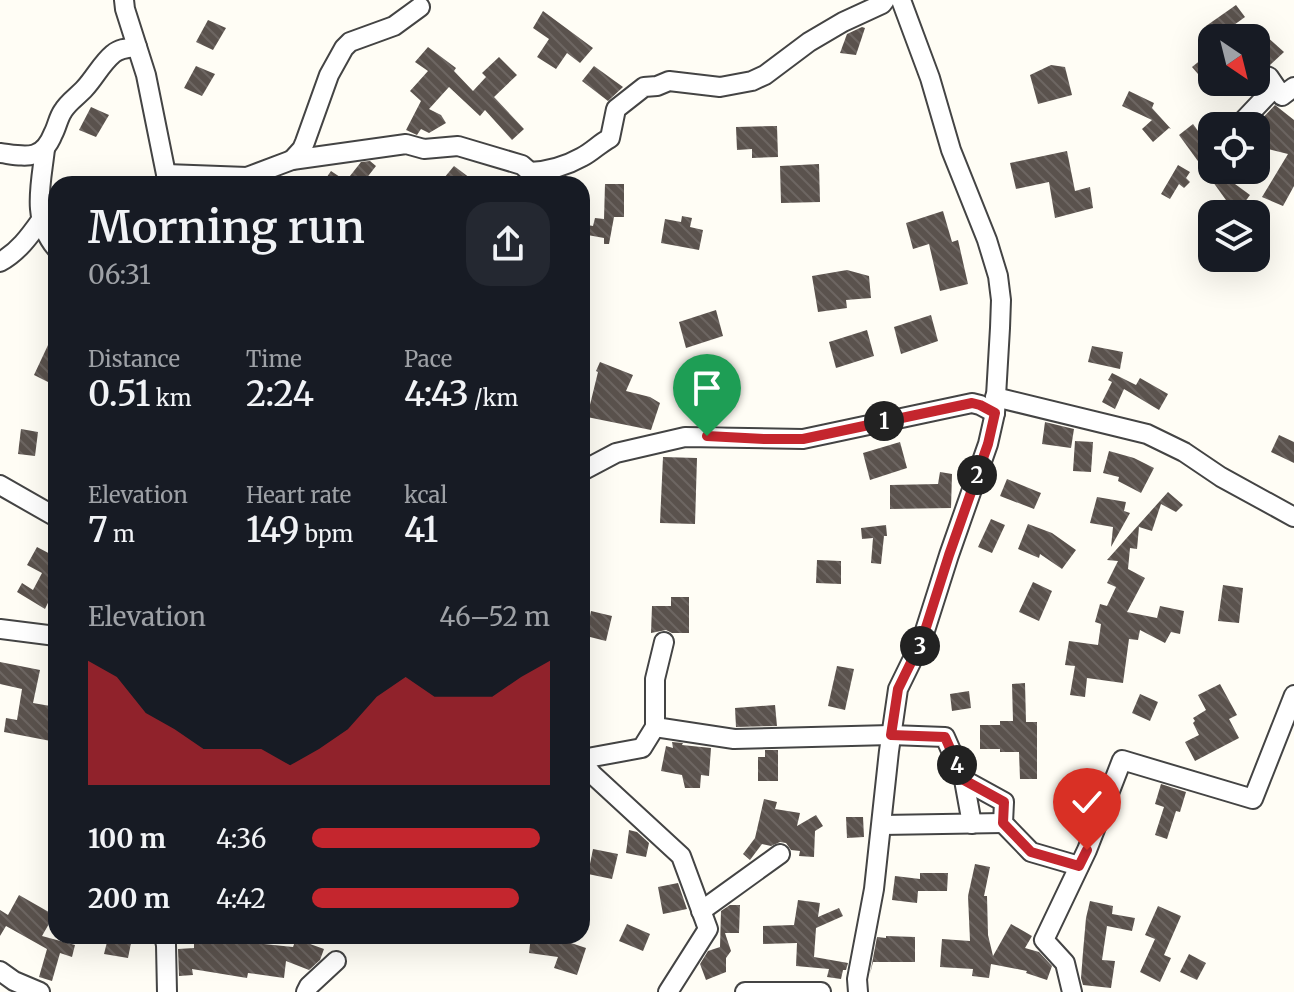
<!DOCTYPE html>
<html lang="en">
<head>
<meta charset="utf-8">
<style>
  :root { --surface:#171b24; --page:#242831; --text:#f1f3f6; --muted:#9ea1a6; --accent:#c4262e }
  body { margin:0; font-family:Merriweather,serif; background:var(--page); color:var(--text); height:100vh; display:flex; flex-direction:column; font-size:30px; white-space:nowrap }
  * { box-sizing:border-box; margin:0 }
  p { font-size:26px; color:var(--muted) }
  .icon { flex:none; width:44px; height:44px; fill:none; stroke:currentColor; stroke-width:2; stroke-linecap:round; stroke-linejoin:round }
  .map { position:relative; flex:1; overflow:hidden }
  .drawer { position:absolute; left:48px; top:176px; width:542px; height:768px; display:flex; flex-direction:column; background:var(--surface); border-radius:24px; box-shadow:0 8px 32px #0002 }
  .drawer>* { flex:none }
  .needle { width:52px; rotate:145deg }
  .controls { position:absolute; left:1198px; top:24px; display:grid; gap:16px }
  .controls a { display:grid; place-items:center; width:72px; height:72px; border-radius:16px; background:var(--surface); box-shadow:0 8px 32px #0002; font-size:40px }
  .pin { position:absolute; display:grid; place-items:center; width:68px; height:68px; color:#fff; margin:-82px -34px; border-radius:50% 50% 50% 0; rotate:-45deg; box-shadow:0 0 8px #0007 }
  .pin .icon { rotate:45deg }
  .km { position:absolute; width:40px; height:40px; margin:-20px; border-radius:50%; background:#222; color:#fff; font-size:22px; line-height:40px; text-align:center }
  .round { display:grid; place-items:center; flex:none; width:84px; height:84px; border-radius:24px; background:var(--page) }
  .overview { display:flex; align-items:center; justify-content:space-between; height:136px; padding:0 40px }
  h1 { font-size:44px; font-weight:600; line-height:60px }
  .metrics { display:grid; grid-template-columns:repeat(3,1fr); gap:12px; height:136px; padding:8px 40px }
  .metrics div { display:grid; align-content:center }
  .metrics b { font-size:34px; font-weight:600 }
  .metrics small { font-size:22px; font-weight:400 }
  .metrics p { font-size:22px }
  .chart { height:224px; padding:16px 40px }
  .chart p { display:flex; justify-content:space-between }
  .chart svg { width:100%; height:144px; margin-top:8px; fill:var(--accent); opacity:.7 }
  ul { padding:0 40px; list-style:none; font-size:26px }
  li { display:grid; grid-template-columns:128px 96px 1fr; align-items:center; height:60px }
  li i { height:20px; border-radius:10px; background:var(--accent) }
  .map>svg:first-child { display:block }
</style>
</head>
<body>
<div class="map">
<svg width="1294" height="992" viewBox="0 0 1294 992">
  <defs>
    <pattern id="building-back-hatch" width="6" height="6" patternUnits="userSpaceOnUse" patternTransform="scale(2)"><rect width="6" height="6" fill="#5a524d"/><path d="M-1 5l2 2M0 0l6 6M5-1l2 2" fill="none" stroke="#6d6662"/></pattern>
  </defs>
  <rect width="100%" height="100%" fill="#fffdf5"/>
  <g fill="url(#building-back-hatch)">
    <polygon points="1236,5 1245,17 1216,38 1206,26"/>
    <polygon points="543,11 593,48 580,63 567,53 556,69 537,57 549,39 533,28"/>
    <polygon points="208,20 226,28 213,50 196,42"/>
    <polygon points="862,27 865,28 856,55 840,53 847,34"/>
    <polygon points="1266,36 1284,52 1270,65 1256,60 1256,44"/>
    <polygon points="428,47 456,68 454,71 473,91 486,77 482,73 499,57 517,75 494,97 524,129 512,140 485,110 480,116 449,87 429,109 441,115 446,123 429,133 421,129 417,135 406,130 421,101 410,91 428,71 415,62"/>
    <polygon points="1212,51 1212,82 1235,82 1216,95 1192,67"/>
    <polygon points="1051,65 1065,67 1072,95 1038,104 1030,75"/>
    <polygon points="196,66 215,74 202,96 184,88"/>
    <polygon points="594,66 623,87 608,101 582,81"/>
    <polygon points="1129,91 1154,103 1152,108 1171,129 1169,128 1153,142 1142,129 1152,120 1122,106"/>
    <polygon points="1275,105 1294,120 1294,186 1283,206 1262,197 1288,154 1256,146 1255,126"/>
    <polygon points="91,107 109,115 96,137 79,130"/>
    <polygon points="1193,124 1212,150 1212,162 1203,168 1179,135"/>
    <polygon points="777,126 778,157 752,158 752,149 737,150 736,127"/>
    <polygon points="1067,151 1075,191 1090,187 1093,208 1055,218 1049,182 1016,189 1010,163"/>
    <polygon points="370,161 376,166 362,184 322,184 331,171 346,181 361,162"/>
    <polygon points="819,164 820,202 781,203 780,166"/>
    <polygon points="1178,165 1190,172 1186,178 1190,182 1184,188 1179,184 1170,199 1161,194"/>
    <polygon points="454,166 478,184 439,184"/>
    <polygon points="1220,173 1250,195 1236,214 1213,182"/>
    <polygon points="605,184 624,184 624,217 614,217 609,244 604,244 604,238 582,234 582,224 593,226 595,218 604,219"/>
    <polygon points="943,211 952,242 958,240 968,284 940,291 929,244 913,249 906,223"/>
    <polygon points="682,216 692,218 690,227 703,230 699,250 661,243 665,219 681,222"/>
    <polygon points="847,270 869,276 871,298 846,300 847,308 818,312 812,276"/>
    <polygon points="716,310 723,336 686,348 679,322"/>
    <polygon points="931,315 938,341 901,354 894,327"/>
    <polygon points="56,328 56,386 34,375"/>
    <polygon points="867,330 874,356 836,368 829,342"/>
    <polygon points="1092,346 1123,352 1120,369 1088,362"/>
    <polygon points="600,362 633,375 626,391 650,397 660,403 651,430 587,417 598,372 596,371"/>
    <polygon points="1112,373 1136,385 1140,378 1168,394 1159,410 1124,389 1115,409 1102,402 1112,382 1108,380"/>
    <polygon points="1045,422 1074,429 1071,448 1042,444"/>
    <polygon points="21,429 38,432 35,456 18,454"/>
    <polygon points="1279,435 1294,442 1294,463 1271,452"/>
    <polygon points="1075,441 1093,442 1091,472 1073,471"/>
    <polygon points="900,442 907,468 870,480 863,453"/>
    <polygon points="1109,451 1134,458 1154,468 1141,493 1118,481 1119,477 1103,473"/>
    <polygon points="663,457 697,458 695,524 660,523"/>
    <polygon points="940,472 952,474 951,508 890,509 890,485 938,484"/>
    <polygon points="1007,479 1041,493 1034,509 1000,496"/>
    <polygon points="1168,492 1183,505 1176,512 1161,504 1152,531 1139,527 1137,549 1130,548 1128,569 1145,578 1127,612 1157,618 1160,606 1184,611 1180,634 1171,632 1165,643 1140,630 1138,640 1129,639 1123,683 1087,678 1085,697 1070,695 1075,666 1065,665 1069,641 1098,645 1101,624 1095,622 1100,604 1107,606 1116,587 1107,583 1118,561 1107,560"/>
    <polygon points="1097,497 1126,502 1124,511 1130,513 1111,547 1113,527 1090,523"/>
    <polygon points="991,519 1005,525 992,553 978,547"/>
    <polygon points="1028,524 1052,533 1076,550 1062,569 1040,554 1039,558 1018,549"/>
    <polygon points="886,525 887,536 884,536 881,564 871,563 873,538 862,539 861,528"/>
    <polygon points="37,547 56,557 56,586 45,609 17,592 22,583 33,590 42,573 27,565"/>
    <polygon points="817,560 841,561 841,584 816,583"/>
    <polygon points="1033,582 1052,591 1039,621 1019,612"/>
    <polygon points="1223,585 1243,588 1239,623 1218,621"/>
    <polygon points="671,597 689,597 689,633 672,633 666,630 651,633 652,606 671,606"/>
    <polygon points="591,611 612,616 606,641 586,636"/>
    <polygon points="0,662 40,670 33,703 56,707 56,742 4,732 6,718 17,720 22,689 0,684"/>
    <polygon points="837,666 854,669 845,710 828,706"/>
    <polygon points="1025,683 1026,722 1037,722 1037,779 1020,779 1019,752 1000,752 1000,749 980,749 980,725 1000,725 1000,721 1013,721 1012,684"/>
    <polygon points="1220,684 1237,715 1229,719 1239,738 1195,761 1185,742 1199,735 1193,723 1195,721 1193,718 1206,710 1198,695"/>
    <polygon points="969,691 971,708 952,711 950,694"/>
    <polygon points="1140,694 1158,702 1150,721 1132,713"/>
    <polygon points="775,705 777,726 736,727 735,708"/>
    <polygon points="672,742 683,743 682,745 711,748 709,776 701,775 700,788 685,788 682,775 661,771 666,746 673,748"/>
    <polygon points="765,750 778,750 778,781 758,781 758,757 765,757"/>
    <polygon points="1161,784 1186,792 1180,812 1176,811 1167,839 1155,835 1164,807 1155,804"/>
    <polygon points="764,799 777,802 775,809 800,813 797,826 816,815 823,826 815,831 814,857 799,856 800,851 791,850 786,843 780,842 771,846 762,844 750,860 743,854 755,838"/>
    <polygon points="846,817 863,817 864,837 847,838"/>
    <polygon points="629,830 637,832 649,843 646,857 626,853"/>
    <polygon points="593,849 618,854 612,879 588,874"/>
    <polygon points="975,864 990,867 984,896 987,896 988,935 993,956 1011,924 1032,936 1025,948 1039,952 1052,966 1047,980 1026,973 1027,971 991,964 989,978 972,976 973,969 940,967 942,939 970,941 968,896"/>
    <polygon points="920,873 948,873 947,891 918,891 917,903 892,900 895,876 920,879"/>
    <polygon points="678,883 687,909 663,914 658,887"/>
    <polygon points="19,895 54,915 42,936 75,945 72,957 60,953 52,981 39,977 47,949 6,926 0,936 0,910 8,915"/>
    <polygon points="798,900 820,903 818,917 839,908 843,916 816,928 814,957 848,963 846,970 843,970 841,979 827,977 829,969 796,966 797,943 763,944 763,926 794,925"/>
    <polygon points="1090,901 1113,906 1112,914 1135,918 1132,931 1107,926 1102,960 1115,961 1111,988 1083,985 1081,978 1083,952 1086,918"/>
    <polygon points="730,905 740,905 739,933 725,933 731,951 726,958 726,972 706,980 700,964 708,951 720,947 721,911"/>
    <polygon points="1158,906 1181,916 1164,955 1171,958 1160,982 1140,972 1155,939 1145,935"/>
    <polygon points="627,924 650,934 643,951 619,941"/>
    <polygon points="194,936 237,936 236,941 293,947 296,939 324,949 320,960 309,970 286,961 284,978 248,973 247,978 192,969 193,975 179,976 178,949 194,948"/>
    <polygon points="531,936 562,940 586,948 577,975 554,968 558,957 529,953"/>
    <polygon points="886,936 915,937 915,962 873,962 870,974 877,937 886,938"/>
    <polygon points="108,938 131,943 128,958 104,954"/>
    <polygon points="1189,954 1206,963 1197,980 1180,972"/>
  </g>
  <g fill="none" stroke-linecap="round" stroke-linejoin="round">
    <defs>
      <g id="minor">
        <polyline points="124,0 125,9 146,75 168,184"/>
        <polyline points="1256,72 1269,77 1282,96 1294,87"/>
        <polyline points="1240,124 1275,87"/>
        <path d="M45 149C41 185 31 218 56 248"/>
        <path d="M0 153C24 156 42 162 53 134 57 127 58 118 63 111 68 102 78 96 85 88 95 77 102 63 113 54 120 48 129 48 137 47"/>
        <polyline points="292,160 302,149 305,142 329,75 344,48 350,42 394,26 420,7"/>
        <polyline points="166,174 247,177 292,160 406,144 424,149 458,146 522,165 530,172"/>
        <path d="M531 184 530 172C547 171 566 166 582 157 592 152 599 144 610 138L616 109 644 87 657 86 669 81 720 87 752 81 765 75 809 42 843 22 882 4 885 0"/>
        <path d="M0 262C18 252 29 237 41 220"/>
        <polyline points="995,397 1147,434 1184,452 1221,477 1294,517"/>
        <polyline points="582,471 616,453 685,437 803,439 972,403 980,405 995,413"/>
        <polyline points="0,485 56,517"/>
        <polyline points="0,629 56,636"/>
        <polyline points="664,642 655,679 655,727 734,739 891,735 945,737 964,780 1004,802 1003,823 1031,852 1079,866"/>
        <polyline points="582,759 642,748 655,727"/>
        <polyline points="582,761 592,774 681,856 708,929 668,992"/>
        <polyline points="964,780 972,824"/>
        <polyline points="882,825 1003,823"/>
        <polyline points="701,911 780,854"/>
        <polyline points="164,936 166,945 167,992"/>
        <polyline points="0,971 14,981 40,992"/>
        <polyline points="306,992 309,986 336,961"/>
        <polyline points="745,992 821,992"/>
        <polyline points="858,992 857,979 874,889 889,751 898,689 922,640 949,555 988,444 995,413 1000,328 1001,300 998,276 987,240 951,150 930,78 901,0"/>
        <polyline points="1072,992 1065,963 1044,940 1087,850 1122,760 1253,799 1294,695"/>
      </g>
    </defs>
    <use href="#minor" stroke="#444" stroke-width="22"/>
    <use href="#minor" stroke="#fff" stroke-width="18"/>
  </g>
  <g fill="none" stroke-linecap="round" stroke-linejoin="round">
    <defs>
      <polyline id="route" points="707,436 764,439 803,439 972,403 980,405 995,413 988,444 949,555 922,640 898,689 891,735 945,737 964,780 1004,802 1003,823 1031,852 1079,866 1087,850"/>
    </defs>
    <use href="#route" stroke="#fff" stroke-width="16"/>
    <use href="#route" stroke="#c4262e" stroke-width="10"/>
  </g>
</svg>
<div class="controls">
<a><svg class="needle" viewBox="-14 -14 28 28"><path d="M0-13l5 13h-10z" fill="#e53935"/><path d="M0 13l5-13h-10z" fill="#9ea1a6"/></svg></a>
<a><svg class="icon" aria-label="locate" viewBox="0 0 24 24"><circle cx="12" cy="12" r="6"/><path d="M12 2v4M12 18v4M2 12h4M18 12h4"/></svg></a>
<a><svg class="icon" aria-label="layers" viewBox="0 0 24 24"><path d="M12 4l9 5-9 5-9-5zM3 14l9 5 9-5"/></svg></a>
</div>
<div class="pin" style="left:707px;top:436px;background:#1e9e55"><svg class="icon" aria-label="arrive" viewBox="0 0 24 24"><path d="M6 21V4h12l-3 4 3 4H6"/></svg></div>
<div class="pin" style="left:1087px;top:850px;background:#d93025"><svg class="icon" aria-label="check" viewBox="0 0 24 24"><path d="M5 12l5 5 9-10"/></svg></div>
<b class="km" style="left:884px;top:421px">1</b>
<b class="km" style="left:977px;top:475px">2</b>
<b class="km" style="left:920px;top:646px">3</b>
<b class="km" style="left:957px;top:765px">4</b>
<section class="drawer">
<div class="overview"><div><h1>Morning run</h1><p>06:31</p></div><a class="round"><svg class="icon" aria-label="share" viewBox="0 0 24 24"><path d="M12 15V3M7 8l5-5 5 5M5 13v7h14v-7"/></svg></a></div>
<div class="metrics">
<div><p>Distance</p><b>0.51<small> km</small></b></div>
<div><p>Time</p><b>2:24</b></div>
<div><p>Pace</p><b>4:43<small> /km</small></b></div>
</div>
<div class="metrics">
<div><p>Elevation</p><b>7<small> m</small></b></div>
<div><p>Heart rate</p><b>149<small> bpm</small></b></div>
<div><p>kcal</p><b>41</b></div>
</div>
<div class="chart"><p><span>Elevation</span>46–52 m</p>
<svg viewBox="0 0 160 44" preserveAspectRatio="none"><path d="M0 44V6L10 11L20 22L30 27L40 33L50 33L60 33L70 38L80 33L90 27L100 17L110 11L120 17L130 17L140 17L150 11L160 6V44z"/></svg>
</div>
<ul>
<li><b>100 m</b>4:36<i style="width:96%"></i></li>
<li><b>200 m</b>4:42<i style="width:87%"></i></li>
</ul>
</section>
</div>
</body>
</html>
